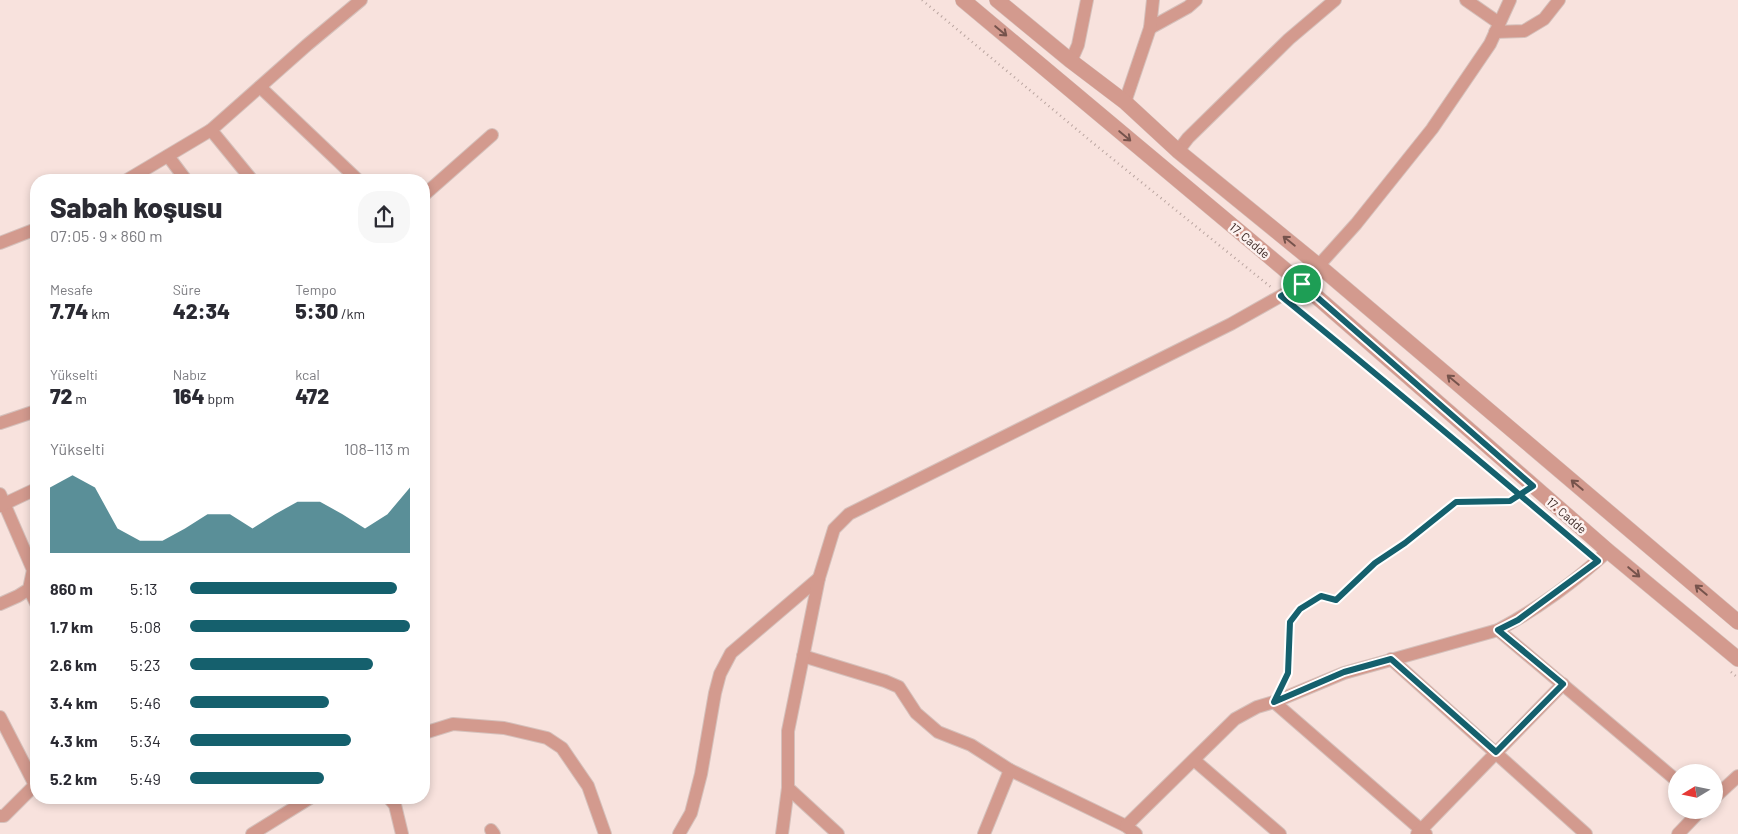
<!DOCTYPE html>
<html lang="tr">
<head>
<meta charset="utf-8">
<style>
  :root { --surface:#fff; --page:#f7f7f7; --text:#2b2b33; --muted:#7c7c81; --accent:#15606d }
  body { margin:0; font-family:Barlow,sans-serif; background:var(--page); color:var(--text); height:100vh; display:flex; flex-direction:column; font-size:19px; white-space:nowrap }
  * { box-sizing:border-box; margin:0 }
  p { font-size:16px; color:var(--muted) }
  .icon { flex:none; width:28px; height:28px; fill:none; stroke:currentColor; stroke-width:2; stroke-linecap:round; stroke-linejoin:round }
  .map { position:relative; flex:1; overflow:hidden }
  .details { position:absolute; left:30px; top:174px; width:400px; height:630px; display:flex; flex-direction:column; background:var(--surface); border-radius:20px; box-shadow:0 2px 8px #0003 }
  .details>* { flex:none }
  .needle { width:32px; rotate:260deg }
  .controls { position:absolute; left:1668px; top:764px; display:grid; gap:10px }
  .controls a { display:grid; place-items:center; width:55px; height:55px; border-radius:50%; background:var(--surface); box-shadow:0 2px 8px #0003; font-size:25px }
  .pin { position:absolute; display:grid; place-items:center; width:42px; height:42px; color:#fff; margin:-21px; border:2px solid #fff; border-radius:50%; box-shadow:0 1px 5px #0007 }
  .round { display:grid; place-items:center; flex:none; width:52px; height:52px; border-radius:20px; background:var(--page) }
  .overview { display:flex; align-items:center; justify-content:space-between; height:85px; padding:0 20px }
  h1 { font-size:28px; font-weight:800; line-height:38px }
  .metrics { display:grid; grid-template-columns:repeat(3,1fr); gap:8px; height:85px; padding:5px 20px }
  .metrics div { display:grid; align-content:center }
  .metrics b { font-size:21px; font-weight:800 }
  .metrics small { font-size:14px; font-weight:400 }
  .metrics p { font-size:14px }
  .chart { height:140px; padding:10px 20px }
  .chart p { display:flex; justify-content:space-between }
  .chart svg { width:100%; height:90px; margin-top:5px; fill:var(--accent); opacity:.7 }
  ul { padding:0 20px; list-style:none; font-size:16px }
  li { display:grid; grid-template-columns:80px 60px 1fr; align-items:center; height:38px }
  li i { height:12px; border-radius:6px; background:var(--accent) }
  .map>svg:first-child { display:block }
</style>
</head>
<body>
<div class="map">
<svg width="1738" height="834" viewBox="0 0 1738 834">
  <rect width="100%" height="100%" fill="#f8e2dd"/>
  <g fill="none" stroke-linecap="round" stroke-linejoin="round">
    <defs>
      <polyline id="service" points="1275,700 1288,673 1290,623 1300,609 1321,596 1337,600 1375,563 1405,543 1456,502 1510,501 1533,487"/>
      <g id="minor">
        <polyline points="1466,0 1499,23"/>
        <polyline points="1150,28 1188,7 1196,0"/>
        <polyline points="1495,32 1524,31 1544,19 1559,0"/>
        <polyline points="1071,61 1078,45 1087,0"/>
        <polyline points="260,87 358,180"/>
        <polyline points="1125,102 1150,28 1153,0"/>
        <polyline points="211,130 252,180"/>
        <polyline points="1178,151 1188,138 1289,39 1335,0"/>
        <polyline points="168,156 186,180"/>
        <polyline points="127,180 211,130 307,45 361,0"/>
        <polyline points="424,195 492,135"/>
        <polyline points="0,243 36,229"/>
        <polyline points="0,423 36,411"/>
        <polyline points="0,494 33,570 29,589 18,596 0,604"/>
        <polyline points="0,506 36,489"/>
        <polyline points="35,587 29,589 36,603"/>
        <polyline points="1498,630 1676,780"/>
        <polyline points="803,656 885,681 899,687 916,713 938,732 971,745 1010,770 1126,826 1136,834"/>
        <polyline points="1391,659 1586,834"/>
        <polyline points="1274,702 1426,834"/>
        <polyline points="0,717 35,785"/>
        <polyline points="424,733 453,724 504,728 547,738 562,748 588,786 605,834"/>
        <polyline points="1194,760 1280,834"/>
        <polyline points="389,798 395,805 402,834"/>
        <polyline points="1714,798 1738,776"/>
        <polyline points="0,816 4,816 36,784"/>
        <path d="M1126 826 1235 719 1257 707 1274 702 1344 673 1498 630C1536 610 1577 580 1608 551"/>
        <polyline points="491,830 494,834"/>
        <polyline points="252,834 310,798"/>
        <polyline points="679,834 691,813 701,774 715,693 720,674 731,653 819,578"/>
        <polyline points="782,834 788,788"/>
        <polyline points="838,834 788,788 788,731 819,578 834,529 849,514 1231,324 1302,284 1356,224 1432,129 1490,44 1510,0"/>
        <polyline points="984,834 1010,770"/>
        <polyline points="1417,834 1563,684"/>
        <polyline points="1678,834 1701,810"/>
      </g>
      <g id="tertiary">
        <polyline points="963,0 1302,284 1608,551 1738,659"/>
        <polyline points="997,0 1071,61 1125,102 1178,151 1319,266 1738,622"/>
      </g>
    </defs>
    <use href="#service" stroke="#d5c0bb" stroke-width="8"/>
    <use href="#minor" stroke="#d5c0bb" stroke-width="14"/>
    <use href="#tertiary" stroke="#d5c0bb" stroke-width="16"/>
    <g stroke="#baa5a0" stroke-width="2.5" stroke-dasharray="1 4" stroke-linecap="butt">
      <polyline points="922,0 1093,143 1272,288"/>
      <polyline points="1292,304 1512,488"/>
      <polyline points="1731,672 1738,678"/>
    </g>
    <use href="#service" stroke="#d39a8e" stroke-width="6"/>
    <use href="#minor" stroke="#d39a8e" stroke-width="12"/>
    <use href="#tertiary" stroke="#d39a8e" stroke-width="15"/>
  </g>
  <defs><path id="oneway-shaft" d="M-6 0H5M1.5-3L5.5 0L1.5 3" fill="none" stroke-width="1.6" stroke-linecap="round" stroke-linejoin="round" transform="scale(1.25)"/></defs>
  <g stroke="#76534c">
    <use href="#oneway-shaft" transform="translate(1001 31) rotate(40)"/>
    <use href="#oneway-shaft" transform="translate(1125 136) rotate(40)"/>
    <use href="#oneway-shaft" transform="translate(1289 241) rotate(-141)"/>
    <use href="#oneway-shaft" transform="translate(1453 380) rotate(-140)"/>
    <use href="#oneway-shaft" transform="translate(1577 485) rotate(-140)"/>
    <use href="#oneway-shaft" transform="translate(1634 572) rotate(40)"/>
    <use href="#oneway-shaft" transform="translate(1701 590) rotate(-140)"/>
  </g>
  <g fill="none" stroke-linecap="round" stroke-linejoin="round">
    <defs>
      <path id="route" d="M1302 284 1281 296C1388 383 1493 472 1598 561L1518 620 1498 630 1563 684 1496 752 1391 659 1344 672 1274 702 1288 673 1290 622 1300 609 1321 596 1336 600 1375 563 1405 543 1456 502 1510 501 1533 486 1302 284"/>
    </defs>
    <use href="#route" stroke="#fff" stroke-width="10"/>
    <use href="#route" stroke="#15606d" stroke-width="6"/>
  </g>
  <g text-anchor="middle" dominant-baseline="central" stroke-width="5" stroke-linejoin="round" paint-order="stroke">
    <g font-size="12" fill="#382420" stroke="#fdf2f0">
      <text transform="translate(1250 240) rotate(40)">17. Cadde</text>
      <text transform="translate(1567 515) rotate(41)">17. Cadde</text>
    </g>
  </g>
</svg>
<div class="controls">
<a><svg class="needle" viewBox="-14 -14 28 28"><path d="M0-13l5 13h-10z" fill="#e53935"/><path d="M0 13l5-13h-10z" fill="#7c7c81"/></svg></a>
</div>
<div class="pin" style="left:1302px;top:284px;background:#1e9e55"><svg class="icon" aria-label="arrive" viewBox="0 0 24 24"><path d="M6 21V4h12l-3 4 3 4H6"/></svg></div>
<section class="details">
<div class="overview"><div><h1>Sabah koşusu</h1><p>07:05 · 9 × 860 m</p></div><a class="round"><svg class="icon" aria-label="share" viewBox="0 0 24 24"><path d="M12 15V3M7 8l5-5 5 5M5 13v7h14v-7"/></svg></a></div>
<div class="metrics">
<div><p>Mesafe</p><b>7.74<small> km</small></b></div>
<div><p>Süre</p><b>42:34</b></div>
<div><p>Tempo</p><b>5:30<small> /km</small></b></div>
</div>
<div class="metrics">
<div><p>Yükselti</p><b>72<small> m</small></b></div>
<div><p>Nabız</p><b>164<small> bpm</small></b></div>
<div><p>kcal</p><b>472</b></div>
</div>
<div class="chart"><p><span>Yükselti</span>108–113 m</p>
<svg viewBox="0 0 160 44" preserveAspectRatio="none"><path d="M0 44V12L10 6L20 12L30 32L40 38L50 38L60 32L70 25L80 25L90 32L100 25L110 19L120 19L130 25L140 32L150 25L160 12V44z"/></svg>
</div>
<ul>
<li><b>860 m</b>5:13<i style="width:94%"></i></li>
<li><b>1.7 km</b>5:08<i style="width:100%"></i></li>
<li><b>2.6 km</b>5:23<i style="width:83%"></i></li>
<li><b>3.4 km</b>5:46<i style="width:63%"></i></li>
<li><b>4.3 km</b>5:34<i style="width:73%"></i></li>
<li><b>5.2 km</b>5:49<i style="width:61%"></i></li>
</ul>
</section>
</div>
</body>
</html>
